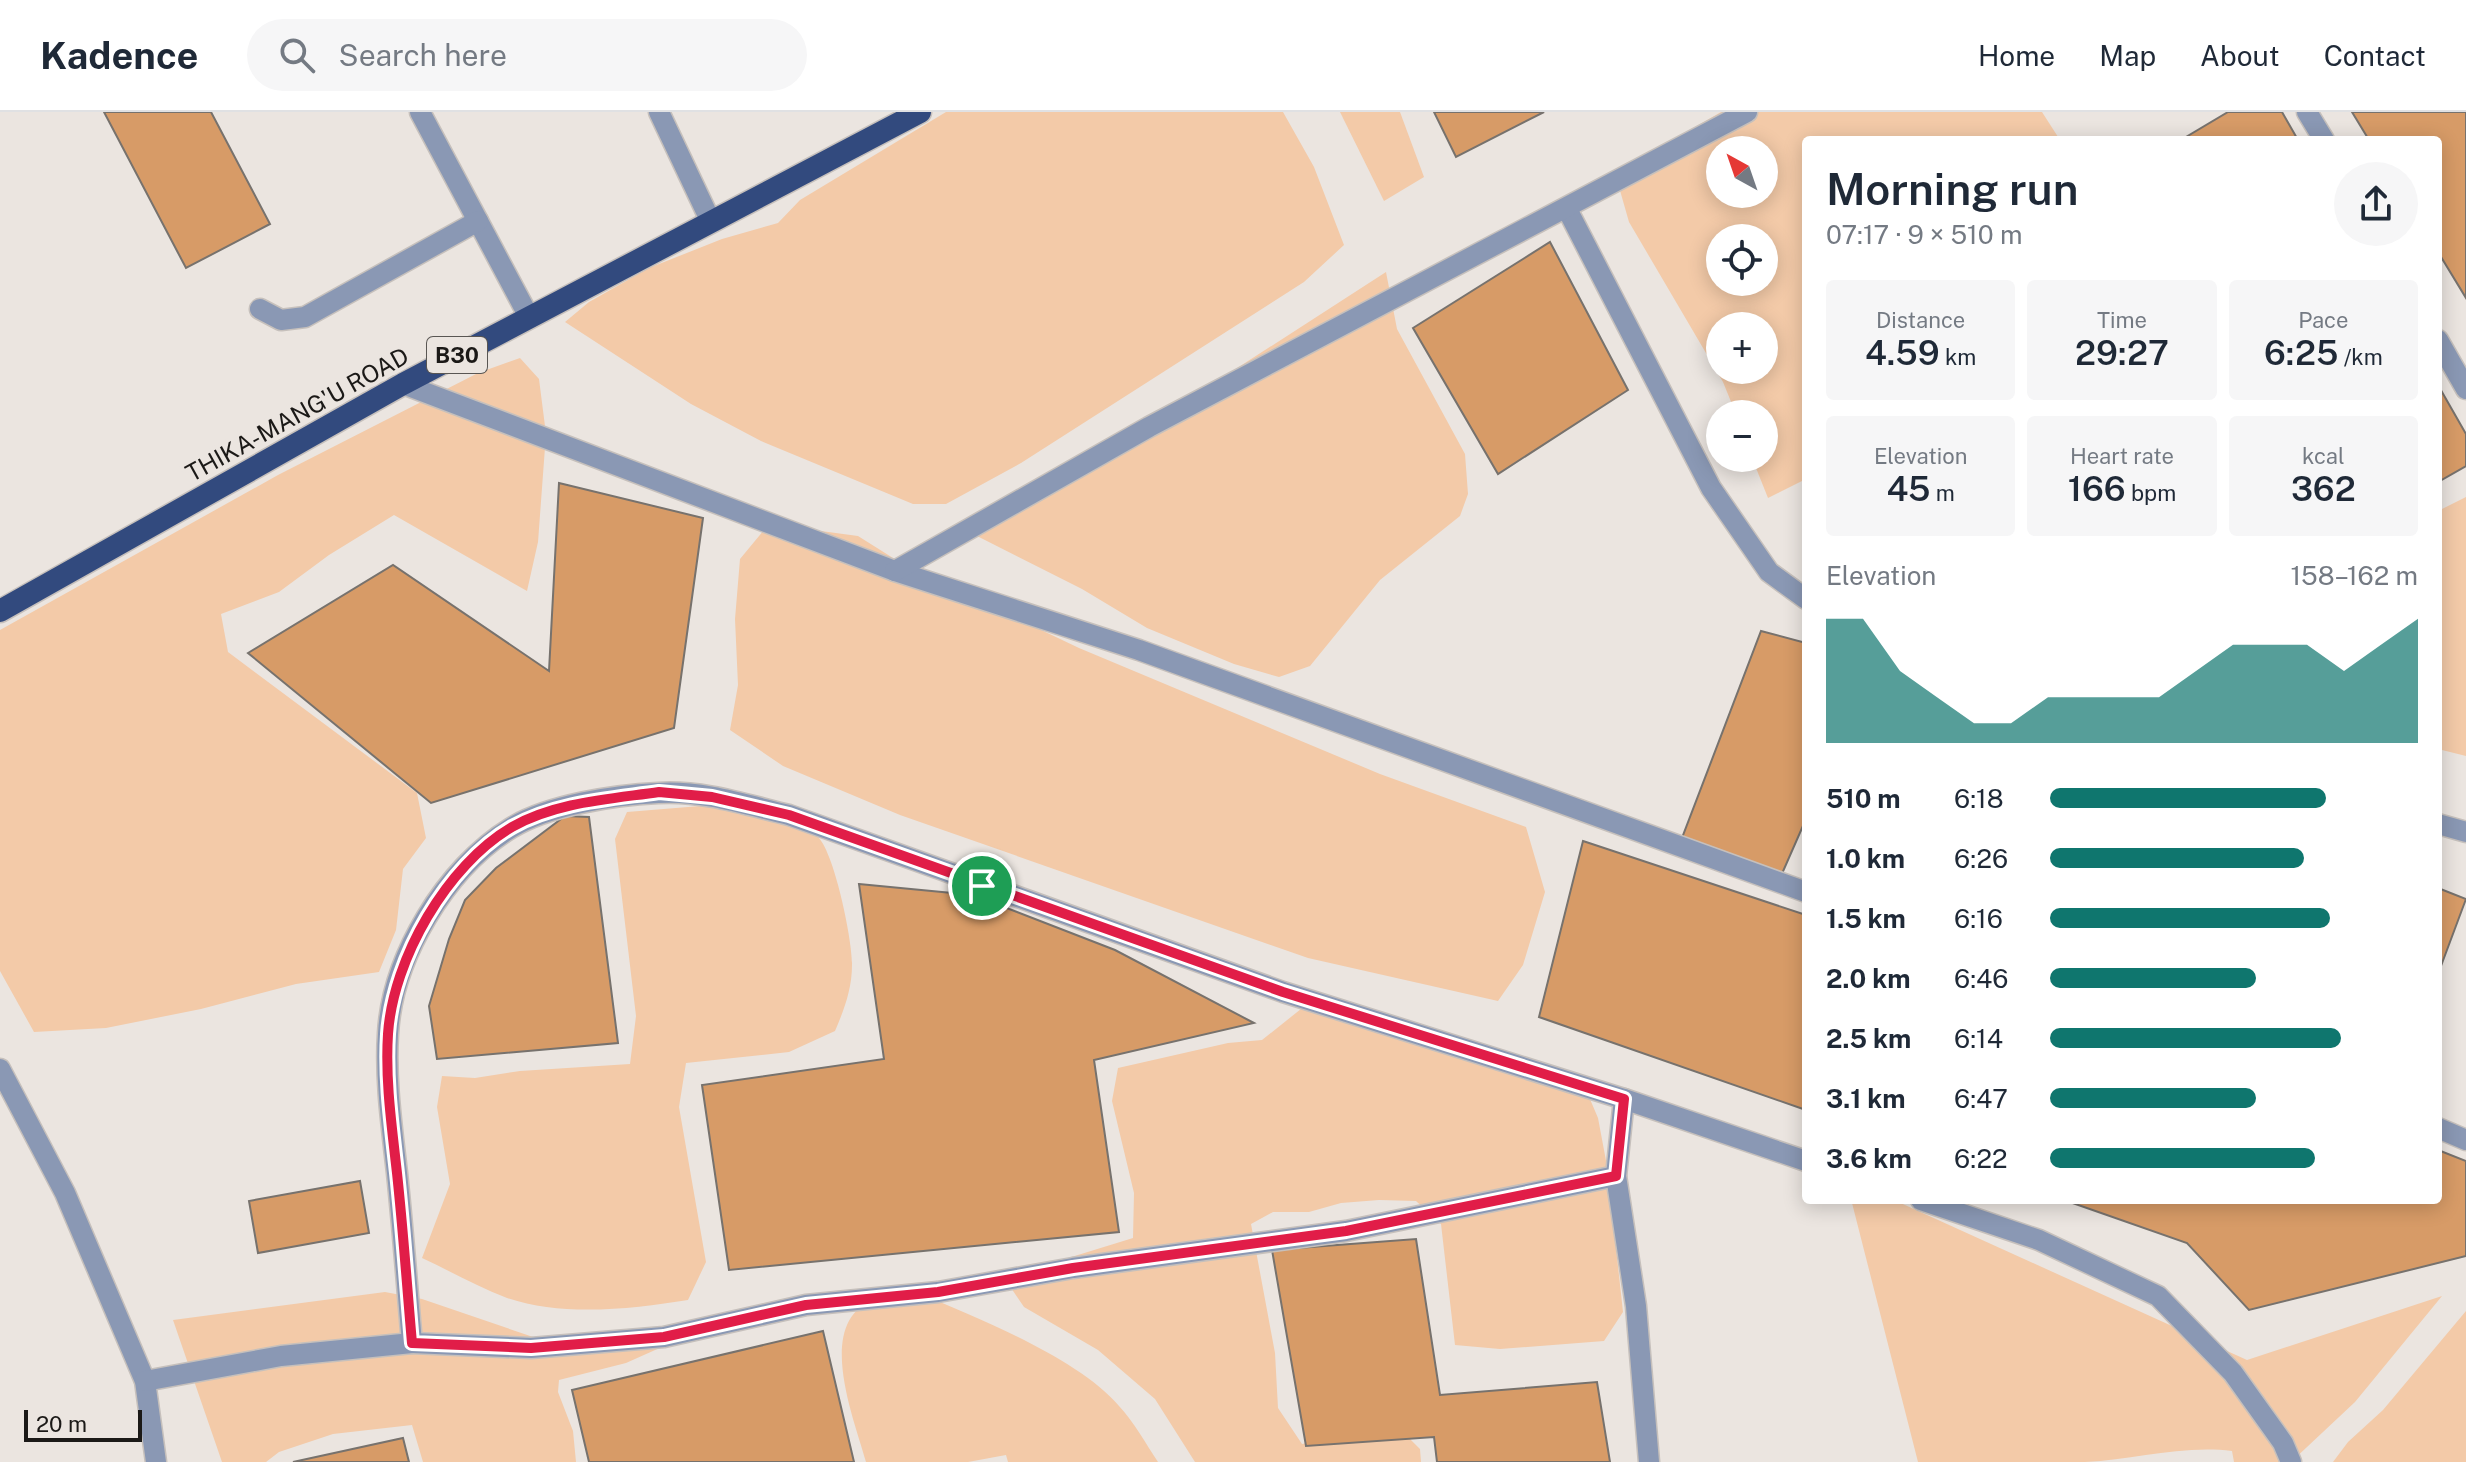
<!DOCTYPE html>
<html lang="en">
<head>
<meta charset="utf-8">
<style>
  :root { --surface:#fff; --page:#f6f6f7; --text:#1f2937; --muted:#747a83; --line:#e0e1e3; --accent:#0f766e }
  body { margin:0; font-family:"Public Sans",sans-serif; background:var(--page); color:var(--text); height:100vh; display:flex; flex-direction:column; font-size:30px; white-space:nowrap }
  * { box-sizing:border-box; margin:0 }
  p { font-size:26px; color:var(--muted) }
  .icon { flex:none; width:44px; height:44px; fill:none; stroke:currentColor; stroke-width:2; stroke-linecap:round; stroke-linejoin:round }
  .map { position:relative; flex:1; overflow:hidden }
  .details { position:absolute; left:1802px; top:24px; width:640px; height:1068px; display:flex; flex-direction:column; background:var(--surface); border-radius:8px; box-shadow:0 4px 20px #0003 }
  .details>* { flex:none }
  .needle { width:52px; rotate:320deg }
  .buttons { position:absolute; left:1706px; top:24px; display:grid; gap:16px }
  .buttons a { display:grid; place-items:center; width:72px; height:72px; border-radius:50%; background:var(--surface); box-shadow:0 4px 20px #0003; font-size:40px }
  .scale { position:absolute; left:24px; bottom:20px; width:118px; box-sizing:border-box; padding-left:8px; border:4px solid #1b1917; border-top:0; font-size:22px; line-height:28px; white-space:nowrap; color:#1b1917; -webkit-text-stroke:6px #ebe5e0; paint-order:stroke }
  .pin { position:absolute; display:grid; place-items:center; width:68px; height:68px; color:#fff; margin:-34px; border:4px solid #fff; border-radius:50%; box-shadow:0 2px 8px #0007 }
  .round { display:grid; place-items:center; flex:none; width:84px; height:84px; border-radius:42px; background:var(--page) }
  .overview { display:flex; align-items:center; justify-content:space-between; height:136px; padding:0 24px }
  h1 { font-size:44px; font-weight:600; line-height:60px }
  .figures { display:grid; grid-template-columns:repeat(3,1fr); gap:12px; height:136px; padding:8px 24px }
  .figures div { display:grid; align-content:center; border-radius:8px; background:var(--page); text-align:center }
  .figures b { font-size:34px; font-weight:600 }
  .figures small { font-size:22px; font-weight:400 }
  .figures p { font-size:22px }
  .chart { height:224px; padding:16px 24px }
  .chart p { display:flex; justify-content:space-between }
  .chart svg { width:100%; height:144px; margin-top:8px; fill:var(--accent); opacity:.7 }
  ul { padding:0 24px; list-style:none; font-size:26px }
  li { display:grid; grid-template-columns:128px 96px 1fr; align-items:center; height:60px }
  li i { height:20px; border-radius:10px; background:var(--accent) }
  header { display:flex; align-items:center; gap:48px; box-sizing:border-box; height:112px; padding:0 40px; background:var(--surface); border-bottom:2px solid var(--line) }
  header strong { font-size:38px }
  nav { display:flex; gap:44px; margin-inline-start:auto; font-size:28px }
  .search { width:560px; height:72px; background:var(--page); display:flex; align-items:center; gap:20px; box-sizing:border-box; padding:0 28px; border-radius:44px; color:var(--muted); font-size:30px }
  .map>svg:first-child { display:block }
</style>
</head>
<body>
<header>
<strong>Kadence</strong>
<div class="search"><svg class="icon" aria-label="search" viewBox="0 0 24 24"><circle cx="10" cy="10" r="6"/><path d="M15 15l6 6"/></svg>Search here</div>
<nav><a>Home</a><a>Map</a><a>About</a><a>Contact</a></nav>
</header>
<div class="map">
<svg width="2466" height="1350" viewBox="0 0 2466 1350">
  <rect width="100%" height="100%" fill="#ebe5e0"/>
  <g fill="#f3caa8" fill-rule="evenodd">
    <polygon points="946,0 1283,0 1314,55 1344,133 1304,170 1021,351 946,392 913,392 761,329 691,292 565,210 589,190 649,156 722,127 778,111 800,88"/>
    <polygon points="1340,0 1400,0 1424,65 1384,89"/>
    <path d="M1721 0H2042L2060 28H1806V367L1768 386 1752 346H1764V302H1736L1723 270 1629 110 1615 61ZM1720 38H1764V82H1720ZM1720 126H1764V170H1720ZM1720 214H1764V258H1720Z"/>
    <polygon points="1386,160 1397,217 1465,342 1468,382 1460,404 1380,468 1310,554 1279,565 1234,552 1147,516 1082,477 977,424"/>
    <polygon points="520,246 539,267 546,322 538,430 527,479 394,403 329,443 279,480 221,502 228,540 417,681 426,726 403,757 396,818 379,860 296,872 201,897 106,916 34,920 0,859 0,518 278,363 478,261"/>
    <polygon points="2466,385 2466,644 2438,637 2438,399"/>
    <polygon points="769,412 858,424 901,451 1079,536 1380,662 1526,715 1545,780 1523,853 1498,889 1308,846 900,703 783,654 730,618 738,573 735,507 740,447"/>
    <path d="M737 691C764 698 795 706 817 724 834 738 853 830 852 853 852 877 844 898 835 919L789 940 686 951 679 995 706 1150 688 1188C632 1197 562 1205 507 1186 478 1175 450 1159 422 1146L450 1072 437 995 442 964 475 966 520 959 630 952 636 904 615 727 627 700Z"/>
    <polygon points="1306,893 1536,948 1584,973 1598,1006 1607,1054 1623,1200 1604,1229 1500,1237 1455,1233 1441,1112 1416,1089 1379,1088 1341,1091 1309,1100 1273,1100 1251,1112 1275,1241 1278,1296 1302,1332 1347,1324 1405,1322 1420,1337 1421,1350 1195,1350 1155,1287 1098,1238 1024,1195 1007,1170 1039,1155 1133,1126 1134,1081 1112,989 1118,956 1228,931 1262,928"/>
    <path d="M1857 1088H1894L2247 1248 2442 1184 2355 1290 2291 1350H2234L2232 1339C2181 1333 2134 1348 2085 1350 2029 1350 1973 1350 1918 1350L1852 1091Z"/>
    <polygon points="385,1180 422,1187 542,1228 700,1218 626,1251 559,1268 558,1280 573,1319 576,1350 423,1350 412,1313 333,1322 279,1340 266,1350 222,1350 173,1208"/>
    <path d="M926 1184C982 1208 1079 1247 1119 1294 1134 1310 1146 1332 1158 1350H1008L1006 1343 968 1350H866C854 1306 813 1208 876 1187 890 1182 911 1185 926 1184Z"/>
    <polygon points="2466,1199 2466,1350 2333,1350 2348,1330 2383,1298"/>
  </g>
  <g fill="#d79b67" stroke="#77726d" stroke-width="2">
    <polygon points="104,0 211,0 270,112 186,156"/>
    <polygon points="1434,0 1544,0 1456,45"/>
    <polygon points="2228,0 2282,0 2298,28 2181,28"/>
    <polygon points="2352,0 2466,0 2466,186 2438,140 2438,28 2369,28"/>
    <polygon points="1550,130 1628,278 1498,362 1413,216"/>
    <polygon points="2438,273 2466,322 2466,354 2438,370"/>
    <polygon points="559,371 703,406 674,616 431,691 248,541 393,453 549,559"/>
    <polygon points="1761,519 1806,531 1806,707 1781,764 1682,726"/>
    <polygon points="565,704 589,705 618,931 437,947 429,894 449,827 465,788 496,756"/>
    <polygon points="1583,729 1806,803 1806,998 1539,905"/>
    <polygon points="859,772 973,783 1115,838 1254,911 1094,948 1119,1120 729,1158 702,973 884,947"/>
    <polygon points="2438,776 2466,787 2438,862"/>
    <polygon points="2438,1038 2466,1049 2466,1144 2249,1198 2187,1131 2064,1088 2438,1088"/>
    <polygon points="360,1069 369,1121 258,1141 249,1089"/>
    <polygon points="1416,1127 1440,1283 1597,1270 1610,1350 1437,1350 1434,1325 1306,1334 1272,1138"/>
    <polygon points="823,1219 854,1350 589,1350 572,1278"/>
    <polygon points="403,1326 409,1350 293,1350"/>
  </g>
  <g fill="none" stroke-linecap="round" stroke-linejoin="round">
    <defs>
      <g id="service">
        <polyline points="420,0 529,205"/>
        <polyline points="260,197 281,208 305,205 478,109"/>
      </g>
      <g id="minor">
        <polyline points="659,0 711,110"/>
        <polyline points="2307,0 2324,28"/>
        <polyline points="1567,97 1711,376 1769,460 1806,487"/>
        <polyline points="2438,228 2466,277"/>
        <polyline points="403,272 895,459 1139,538 1806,780"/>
        <polyline points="895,459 1149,315 1747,0"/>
        <polyline points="2438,712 2466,720"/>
        <polyline points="0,957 65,1081 145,1269 156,1350"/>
        <polyline points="1624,987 1616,1064 1636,1194 1649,1350"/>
        <polyline points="2438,1016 2466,1028"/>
        <polyline points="1921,1088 2039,1128 2158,1184 2233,1261 2283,1331 2291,1350"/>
        <polyline points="412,1231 531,1236 664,1225 806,1193 938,1180 1073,1156 1346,1119 1616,1064"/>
        <path d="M145 1269 281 1244 412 1231C407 1174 403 1118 397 1061 392 1016 385 968 388 922 392 845 446 756 511 716 548 693 615 683 658 681 702 678 747 693 789 703L1283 880 1624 987 1806 1049"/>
      </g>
      <polyline id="trunk" points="0,499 403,272 920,0"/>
    </defs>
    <use href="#service" stroke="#c6c0bc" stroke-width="23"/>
    <use href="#minor" stroke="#c6c0bc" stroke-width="23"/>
    <use href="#trunk" stroke="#c6c0bc" stroke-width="25"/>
    <use href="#service" stroke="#8a98b4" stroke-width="20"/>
    <use href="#minor" stroke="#8a98b4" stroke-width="20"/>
    <use href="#trunk" stroke="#324a7e" stroke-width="22"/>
  </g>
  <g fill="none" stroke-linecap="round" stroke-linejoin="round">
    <defs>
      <path id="route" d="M659 680 712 685 789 703 1283 880 1624 987 1616 1064 1346 1119 1073 1156 938 1180 806 1193 664 1225 531 1236 412 1231C407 1174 403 1117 397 1061 392 1016 385 968 388 922 393 847 447 753 512 715 556 690 611 687 659 680Z"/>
    </defs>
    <use href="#route" stroke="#fff" stroke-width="16"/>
    <use href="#route" stroke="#e11d48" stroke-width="10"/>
  </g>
  <g text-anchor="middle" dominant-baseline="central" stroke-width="8" stroke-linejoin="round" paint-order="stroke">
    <rect fill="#ebe5e0" stroke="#595653" stroke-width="2" x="427" y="225" width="60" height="36" rx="6"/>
    <g font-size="22" font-weight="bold" fill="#1b1917">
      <text x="457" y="243">B30</text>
    </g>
    <g font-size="24" fill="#1b1917" stroke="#ebe5e0">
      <text transform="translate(297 302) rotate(-29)">THIKA-MANG'U ROAD</text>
    </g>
  </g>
</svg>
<div class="buttons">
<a><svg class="needle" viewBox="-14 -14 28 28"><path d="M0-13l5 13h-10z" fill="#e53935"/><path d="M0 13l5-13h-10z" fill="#747a83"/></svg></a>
<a><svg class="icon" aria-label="locate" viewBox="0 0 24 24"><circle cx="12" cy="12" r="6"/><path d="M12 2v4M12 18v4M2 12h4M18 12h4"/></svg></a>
<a>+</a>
<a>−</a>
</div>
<div class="scale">20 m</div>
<div class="pin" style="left:982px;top:774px;background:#1e9e55"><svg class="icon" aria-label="arrive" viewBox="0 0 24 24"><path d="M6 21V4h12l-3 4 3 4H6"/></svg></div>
<section class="details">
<div class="overview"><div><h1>Morning run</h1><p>07:17 · 9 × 510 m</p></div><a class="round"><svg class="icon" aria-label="share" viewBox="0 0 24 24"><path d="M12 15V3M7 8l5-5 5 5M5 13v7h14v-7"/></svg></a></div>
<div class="figures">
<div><p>Distance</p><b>4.59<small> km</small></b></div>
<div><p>Time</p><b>29:27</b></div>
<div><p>Pace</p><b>6:25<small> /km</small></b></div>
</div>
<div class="figures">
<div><p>Elevation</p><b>45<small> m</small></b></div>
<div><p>Heart rate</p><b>166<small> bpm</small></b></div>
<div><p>kcal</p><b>362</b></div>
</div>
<div class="chart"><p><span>Elevation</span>158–162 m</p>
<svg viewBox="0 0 160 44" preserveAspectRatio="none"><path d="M0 44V6L10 6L20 22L30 30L40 38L50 38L60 30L70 30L80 30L90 30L100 22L110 14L120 14L130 14L140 22L150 14L160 6V44z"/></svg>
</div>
<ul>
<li><b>510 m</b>6:18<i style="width:75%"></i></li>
<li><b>1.0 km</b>6:26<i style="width:69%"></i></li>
<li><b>1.5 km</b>6:16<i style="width:76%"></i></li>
<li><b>2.0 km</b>6:46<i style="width:56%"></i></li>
<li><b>2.5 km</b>6:14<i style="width:79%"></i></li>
<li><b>3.1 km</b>6:47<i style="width:56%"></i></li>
<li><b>3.6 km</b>6:22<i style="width:72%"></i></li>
</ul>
</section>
</div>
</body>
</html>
